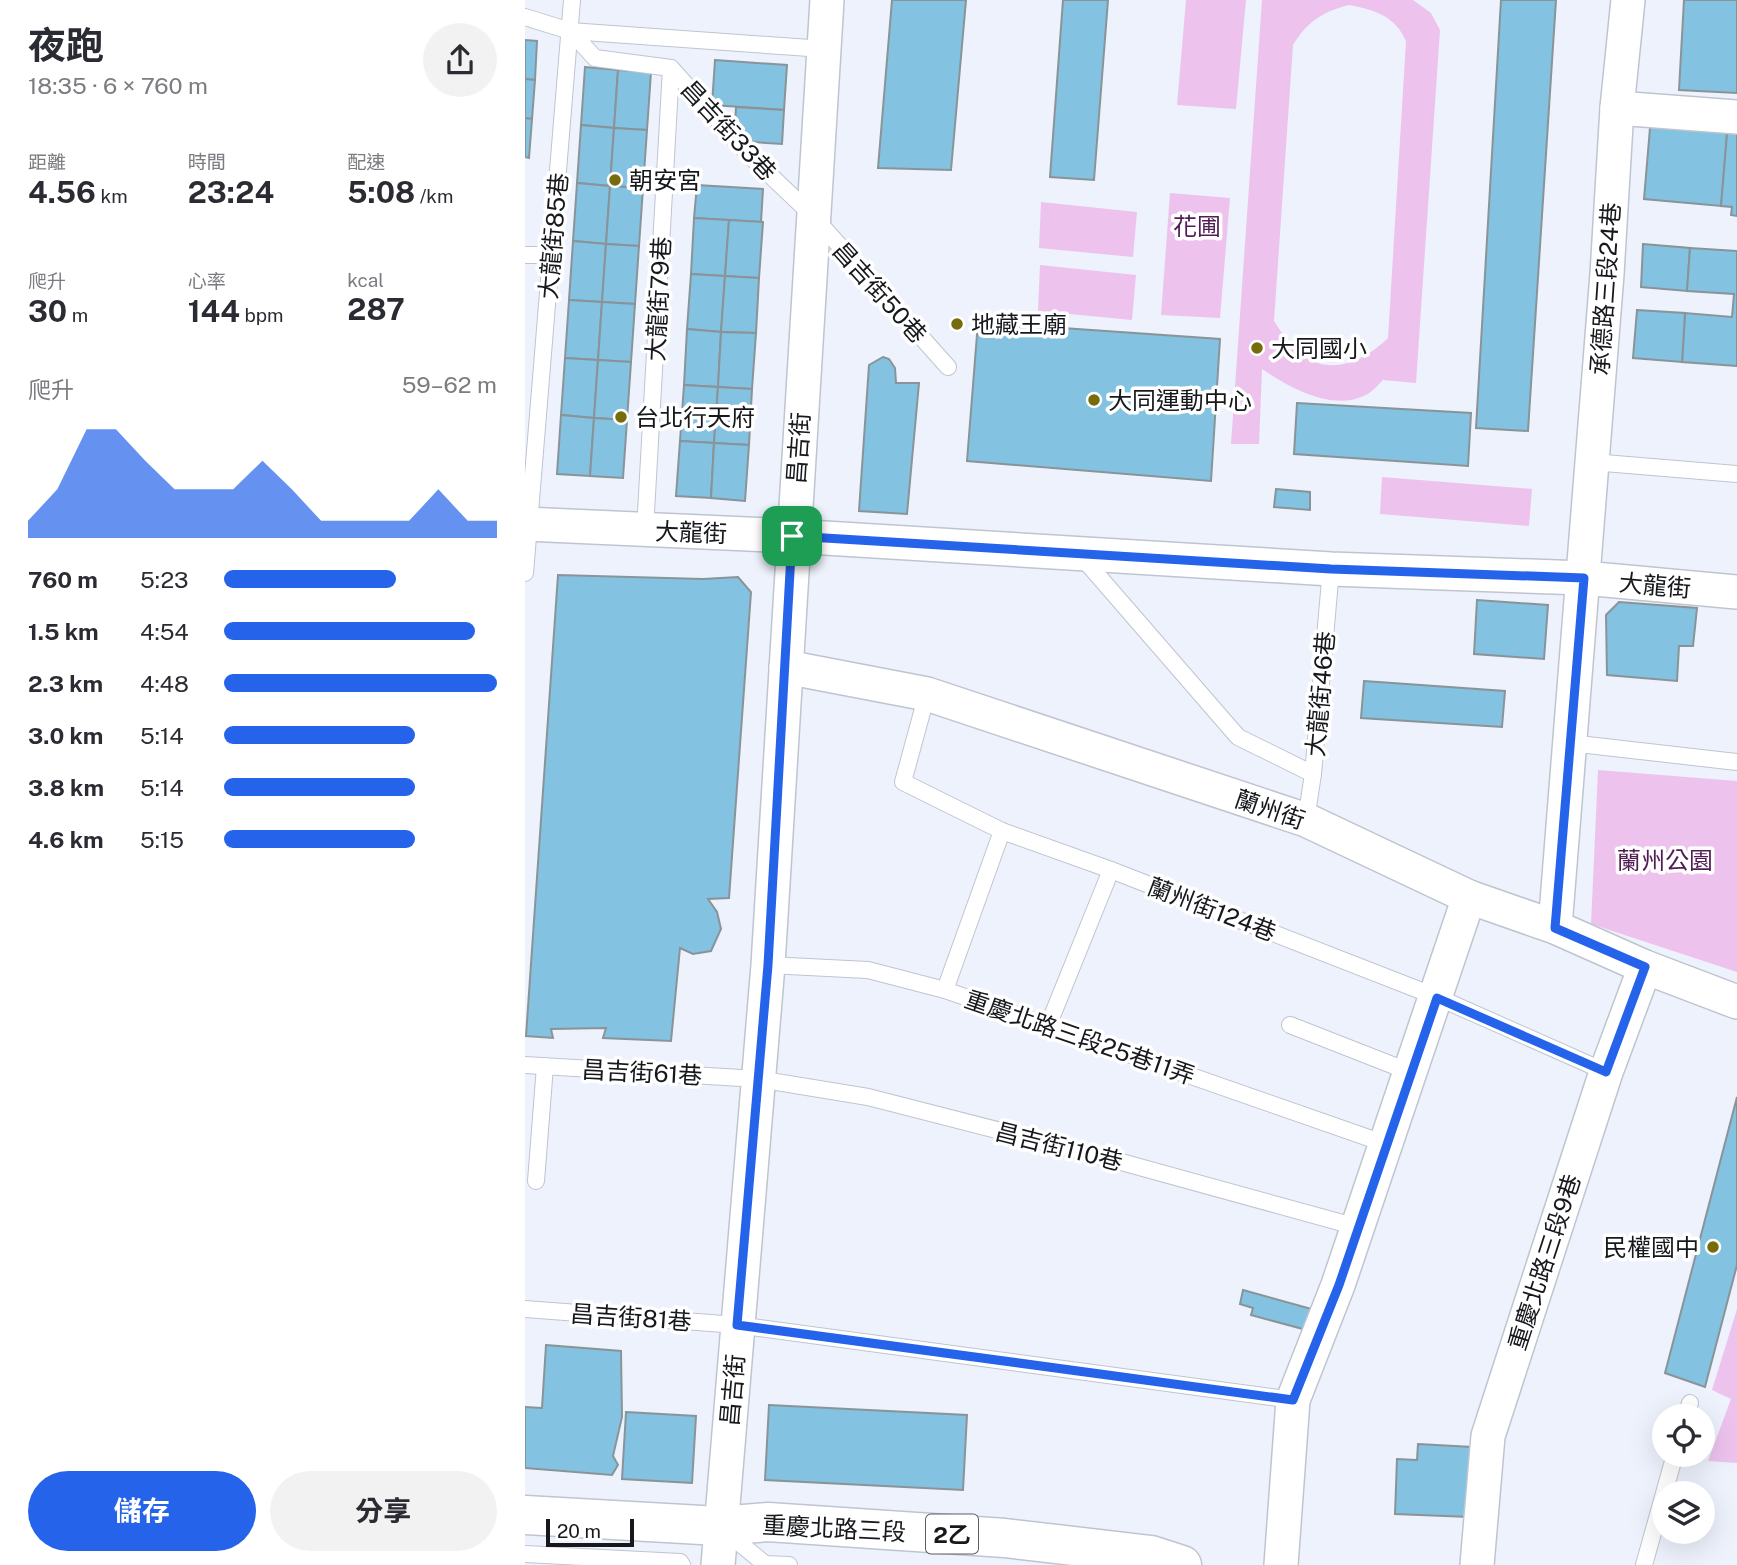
<!DOCTYPE html>
<html lang="zh-TW">
<head>
<meta charset="utf-8">
<style>
  :root { --surface:#fff; --page:#f2f2f3; --text:#2b2b33; --muted:#7c7c81; --accent:#2563eb }
  body { margin:0; font-family:"Public Sans","Noto Sans TC",sans-serif; background:var(--page); color:var(--text); height:100vh; display:flex; flex-direction:column; font-size:26px; white-space:nowrap }
  * { box-sizing:border-box; margin:0 }
  p { font-size:23px; color:var(--muted) }
  .icon { flex:none; width:38px; height:38px; fill:none; stroke:currentColor; stroke-width:2; stroke-linecap:round; stroke-linejoin:round }
  .map { position:relative; flex:1; overflow:hidden }
  .panel { display:flex; flex-direction:column; background:var(--surface); width:525px }
  .panel>* { flex:none }
  .tools { position:absolute; left:1127px; top:1404px; display:grid; gap:14px }
  .tools a { display:grid; place-items:center; width:63px; height:63px; border-radius:50%; background:var(--surface); box-shadow:0 7px 28px #0002; font-size:35px }
  .scale { position:absolute; left:21px; bottom:18px; width:88px; box-sizing:border-box; padding-left:7px; border:4px solid #16181c; border-top:0; font-size:19px; line-height:24px; white-space:nowrap; color:#16181c; -webkit-text-stroke:5px #fff; paint-order:stroke }
  .pin { position:absolute; display:grid; place-items:center; width:60px; height:60px; color:#fff; margin:-30px; border-radius:14px; box-shadow:0 4px 10px #0006 }
  .round { display:grid; place-items:center; flex:none; width:74px; height:74px; border-radius:37px; background:var(--page) }
  .head { display:flex; align-items:center; justify-content:space-between; height:119px; padding:0 28px }
  h1 { font-size:38px; font-weight:700; line-height:52px }
  .figures { display:grid; grid-template-columns:repeat(3,1fr); gap:10px; height:119px; padding:7px 28px }
  .figures div { display:grid; align-content:center }
  .figures b { font-size:30px; font-weight:700 }
  .figures small { font-size:19px; font-weight:400 }
  .figures p { font-size:19px }
  .chart { height:196px; padding:14px 28px }
  .chart p { display:flex; justify-content:space-between }
  .chart svg { width:100%; height:126px; margin-top:7px; fill:var(--accent); opacity:.7 }
  .cta { display:flex; gap:14px; margin-top:auto; padding:14px 28px }
  .cta a { flex:1; height:80px; border-radius:42px; background:var(--accent); color:#fff; font-size:28px; font-weight:700; line-height:80px; text-align:center }
  .cta a+a { background:var(--page); color:var(--text) }
  ul { padding:0 28px; list-style:none; font-size:23px }
  li { display:grid; grid-template-columns:112px 84px 1fr; align-items:center; height:52px }
  li i { height:18px; border-radius:9px; background:var(--accent) }
  main { display:flex; flex:1; min-height:0 }
  .map>svg:first-child { display:block }
</style>
</head>
<body>
<main>
<section class="panel">
<div class="head"><div><h1>夜跑</h1><p>18:35 · 6 × 760 m</p></div><a class="round"><svg class="icon" aria-label="share" viewBox="0 0 24 24"><path d="M12 15V3M7 8l5-5 5 5M5 13v7h14v-7"/></svg></a></div>
<div class="figures">
<div><p>距離</p><b>4.56<small> km</small></b></div>
<div><p>時間</p><b>23:24</b></div>
<div><p>配速</p><b>5:08<small> /km</small></b></div>
</div>
<div class="figures">
<div><p>爬升</p><b>30<small> m</small></b></div>
<div><p>心率</p><b>144<small> bpm</small></b></div>
<div><p>kcal</p><b>287</b></div>
</div>
<div class="chart"><p><span>爬升</span>59–62 m</p>
<svg viewBox="0 0 160 44" preserveAspectRatio="none"><path d="M0 44V38L10 27L20 6L30 6L40 17L50 27L60 27L70 27L80 17L90 27L100 38L110 38L120 38L130 38L140 27L150 38L160 38V44z"/></svg>
</div>
<ul>
<li><b>760 m</b>5:23<i style="width:63%"></i></li>
<li><b>1.5 km</b>4:54<i style="width:92%"></i></li>
<li><b>2.3 km</b>4:48<i style="width:100%"></i></li>
<li><b>3.0 km</b>5:14<i style="width:70%"></i></li>
<li><b>3.8 km</b>5:14<i style="width:70%"></i></li>
<li><b>4.6 km</b>5:15<i style="width:70%"></i></li>
</ul>
<div class="cta"><a>儲存</a><a>分享</a></div>
</section>
<div class="map">
<svg width="1212" height="1565" viewBox="0 0 1212 1565">
  <rect width="100%" height="100%" fill="#edf2fd"/>
  <g fill="#edc3ed" fill-rule="evenodd">
    <polygon points="661,0 721,0 711,109 652,105"/>
    <path d="M737 0H888L906 13 915 30 891 383 858 380C853 385 847 392 841 395 808 412 765 388 737 369L734 444H706ZM824 5C850 10 870 16 881 41L863 338C837 363 804 377 772 352 763 345 756 331 749 321L768 45C783 21 797 12 824 5Z"/>
    <polygon points="645,193 705,198 695,318 636,315"/>
    <polygon points="516,202 612,212 608,257 514,248"/>
    <polygon points="515,265 611,275 607,320 513,311"/>
    <polygon points="857,477 1007,489 1004,526 855,514"/>
    <polygon points="1073,770 1212,781 1212,972 1066,924"/>
    <polygon points="1212,1309 1212,1463 1183,1461 1206,1399 1187,1390"/>
  </g>
  <g fill="#84c2e1" stroke="#899499" stroke-width="2">
    <polygon points="367,0 441,0 426,170 353,168"/>
    <polygon points="538,0 583,0 569,180 525,177"/>
    <polygon points="976,0 1031,0 1003,431 951,428"/>
    <polygon points="1159,0 1212,0 1212,93 1154,90"/>
    <polygon points="0,40 12,41 10,80 0,79"/>
    <polygon points="190,60 262,65 259,110 187,105"/>
    <polygon points="60,67 93,70 89,128 56,125"/>
    <polygon points="93,70 126,72 122,130 89,128"/>
    <polygon points="0,79 10,80 7,119 0,118"/>
    <polygon points="211,107 259,110 257,144 227,142 210,126"/>
    <polygon points="1126,116 1203,122 1196,206 1119,199"/>
    <polygon points="0,118 7,119 4,158 0,157"/>
    <polygon points="1203,122 1212,123 1212,216 1206,215 1207,207 1196,206"/>
    <polygon points="56,125 89,128 85,186 52,183"/>
    <polygon points="89,128 122,130 118,188 85,186"/>
    <polygon points="52,183 85,186 81,244 48,241"/>
    <polygon points="172,185 238,189 236,222 169,218"/>
    <polygon points="85,186 118,188 114,246 81,244"/>
    <polygon points="169,218 204,220 200,276 166,274"/>
    <polygon points="204,220 238,222 234,278 200,276"/>
    <polygon points="48,241 81,244 77,302 44,300"/>
    <polygon points="81,244 114,246 110,304 77,302"/>
    <polygon points="1118,244 1165,248 1162,291 1116,287"/>
    <polygon points="1165,248 1212,251 1212,366 1157,362 1160,313 1207,317 1209,294 1162,291"/>
    <polygon points="166,274 200,276 196,332 162,329"/>
    <polygon points="200,276 234,278 231,333 196,332"/>
    <polygon points="44,300 77,302 73,360 40,358"/>
    <polygon points="77,302 110,304 106,362 73,360"/>
    <polygon points="1112,310 1160,313 1157,362 1108,358"/>
    <polygon points="453,322 695,339 686,481 442,461"/>
    <polygon points="162,329 196,332 193,387 159,385"/>
    <polygon points="196,332 231,333 227,389 193,387"/>
    <polygon points="358,357 364,359 370,368 371,383 394,383 382,514 334,511 344,365"/>
    <polygon points="40,358 73,360 69,418 36,415"/>
    <polygon points="73,360 106,362 102,420 69,418"/>
    <polygon points="159,385 193,387 189,443 155,441"/>
    <polygon points="193,387 227,389 224,445 189,443"/>
    <polygon points="772,403 946,413 943,466 769,454"/>
    <polygon points="36,415 69,418 65,476 32,474"/>
    <polygon points="69,418 102,420 98,478 65,476"/>
    <polygon points="155,441 189,443 186,498 151,496"/>
    <polygon points="189,443 224,445 220,501 186,498"/>
    <polygon points="751,489 785,492 785,510 749,507"/>
    <polygon points="33,575 178,579 213,577 226,592 204,898 183,899 192,912 196,929 186,951 168,954 155,948 146,1041 78,1038 81,1028 26,1029 28,1038 1,1036"/>
    <polygon points="952,600 1023,605 1019,659 949,654"/>
    <polygon points="1094,602 1172,608 1168,646 1154,646 1152,681 1082,675 1081,615"/>
    <polygon points="839,681 980,691 977,727 836,718"/>
    <polygon points="1212,1097 1212,1265 1180,1387 1140,1373"/>
    <polygon points="718,1290 790,1310 785,1331 726,1315 728,1308 715,1304"/>
    <polygon points="21,1345 96,1351 97,1417 88,1456 93,1465 87,1475 0,1468 0,1407 17,1408"/>
    <polygon points="244,1405 442,1415 438,1490 240,1480"/>
    <polygon points="101,1412 171,1416 167,1483 97,1479"/>
    <polygon points="893,1444 947,1447 944,1517 870,1514 872,1459 892,1460"/>
  </g>
  <g fill="none" stroke-linecap="round" stroke-linejoin="round">
    <defs>
      <g id="lane">
        <polyline points="0,17 45,31 70,58 146,68 225,156 288,216 423,367"/>
        <polyline points="45,31 299,49"/>
        <polyline points="0,255 26,255"/>
        <polyline points="1067,462 1212,474"/>
        <polyline points="120,530 146,68"/>
        <polyline points="556,556 713,737 788,774"/>
        <polyline points="0,573 47,0"/>
        <polyline points="402,694 378,782 477,831 586,870 912,997 1081,1072"/>
        <polyline points="1045,743 1212,762"/>
        <polyline points="781,820 788,774 806,569"/>
        <polyline points="243,965 343,970 420,990 861,1144"/>
        <polyline points="420,990 477,831"/>
        <polyline points="765,1025 885,1072"/>
        <polyline points="523,1026 586,870"/>
        <polyline points="0,1065 233,1079 343,1097 589,1160 832,1227"/>
        <polyline points="11,1181 20,1066"/>
        <polyline points="0,1309 212,1325 768,1400"/>
        <polyline points="1161,1416 1165,1403"/>
        <polyline points="201,1532 240,1564 264,1565"/>
        <polyline points="0,1554 155,1562 157,1565"/>
        <polyline points="1119,1565 1150,1454"/>
      </g>
      <g id="street">
        <polyline points="1092,108 1212,117"/>
        <polyline points="0,524 267,536 806,569 1059,578 1212,592"/>
        <polyline points="261,667 402,694 781,820 944,897 1030,927 1120,967 1212,1002"/>
        <polyline points="1030,927 1082,274 1092,108 1103,0"/>
        <polyline points="193,1565 243,965 302,0"/>
        <polyline points="756,1565 768,1400 813,1285 944,897"/>
        <polyline points="952,1565 963,1436 1081,1072 1120,967"/>
      </g>
      <polyline id="primary" points="0,1515 194,1526 243,1522 480,1538 626,1555 657,1565"/>
    </defs>
    <use href="#lane" stroke="#bfc5cf" stroke-width="18"/>
    <use href="#street" stroke="#bfc5cf" stroke-width="36"/>
    <use href="#primary" stroke="#bfc5cf" stroke-width="41"/>
    <use href="#lane" stroke="#fff" stroke-width="16"/>
    <use href="#street" stroke="#fff" stroke-width="33"/>
    <use href="#primary" stroke="#fff" stroke-width="38"/>
  </g>
  <g fill="none" stroke-linecap="round" stroke-linejoin="round">
    <defs>
      <polygon id="route" points="267,536 806,569 1059,578 1030,928 1120,967 1081,1072 912,998 814,1285 768,1400 212,1325 243,965"/>
    </defs>
    <use href="#route" stroke="#fff" stroke-width="14"/>
    <use href="#route" stroke="#2563eb" stroke-width="9"/>
  </g>
  <g fill="#766d0a" stroke="#fff" stroke-width="2.5">
    <circle cx="90" cy="180" r="7"/>
    <circle cx="432" cy="324" r="7"/>
    <circle cx="732" cy="348" r="7"/>
    <circle cx="569" cy="400" r="7"/>
    <circle cx="96" cy="417" r="7"/>
    <circle cx="1188" cy="1247" r="7"/>
  </g>
  <g text-anchor="middle" dominant-baseline="central" stroke-width="7" stroke-linejoin="round" paint-order="stroke">
    <rect fill="#fff" stroke="#5c5d60" stroke-width="2" x="401" y="1514.5" width="52" height="39" rx="5"/>
    <g font-size="23" font-weight="bold" fill="#16181c">
      <text x="427" y="1534">2乙</text>
    </g>
    <g font-size="24" fill="#16181c" stroke="#fff">
      <text transform="translate(204 130) rotate(47)">昌吉街33巷</text>
      <text transform="translate(28 236) rotate(-85)">大龍街85巷</text>
      <text transform="translate(1080 289) rotate(-86)">承德路三段24巷</text>
      <text transform="translate(355 292) rotate(48)">昌吉街50巷</text>
      <text transform="translate(133 299) rotate(-87)">大龍街79巷</text>
      <text transform="translate(273 448) rotate(-86)">昌吉街</text>
      <text transform="translate(166 532) rotate(2)">大龍街</text>
      <text transform="translate(1130 585) rotate(5)">大龍街</text>
      <text transform="translate(795 694) rotate(-85)">大龍街46巷</text>
      <text transform="translate(745 809) rotate(19)">蘭州街</text>
      <text transform="translate(687 909) rotate(21)">蘭州街124巷</text>
      <text transform="translate(555 1037) rotate(19)">重慶北路三段25巷11弄</text>
      <text transform="translate(117 1072) rotate(3)">昌吉街61巷</text>
      <text transform="translate(534 1146) rotate(14)">昌吉街110巷</text>
      <text transform="translate(1019 1262) rotate(-72)">重慶北路三段9巷</text>
      <text transform="translate(106 1317) rotate(4)">昌吉街81巷</text>
      <text transform="translate(207 1390) rotate(-85)">昌吉街</text>
      <text transform="translate(309 1528) rotate(3)">重慶北路三段</text>
    </g>
    <g font-size="24" fill="#16181c" stroke="#fff" text-anchor="start">
      <text x="104" y="180">朝安宮</text>
      <text x="446" y="324">地藏王廟</text>
      <text x="746" y="348">大同國小</text>
      <text x="583" y="400">大同運動中心</text>
      <text x="110" y="417">台北行天府</text>
      <text x="1174" y="1247" text-anchor="end">民權國中</text>
    </g>
    <g font-size="24" fill="#511d53" stroke="#fff">
      <text x="672" y="226">花圃</text>
      <text x="1140" y="860">蘭州公園</text>
    </g>
  </g>
</svg>
<div class="tools">
<a><svg class="icon" aria-label="locate" viewBox="0 0 24 24"><circle cx="12" cy="12" r="6"/><path d="M12 2v4M12 18v4M2 12h4M18 12h4"/></svg></a>
<a><svg class="icon" aria-label="layers" viewBox="0 0 24 24"><path d="M12 4l9 5-9 5-9-5zM3 14l9 5 9-5"/></svg></a>
</div>
<div class="scale">20 m</div>
<div class="pin" style="left:267px;top:536px;background:#1e9e55"><svg class="icon" aria-label="arrive" viewBox="0 0 24 24"><path d="M6 21V4h12l-3 4 3 4H6"/></svg></div>
</div>
</main>
</body>
</html>
